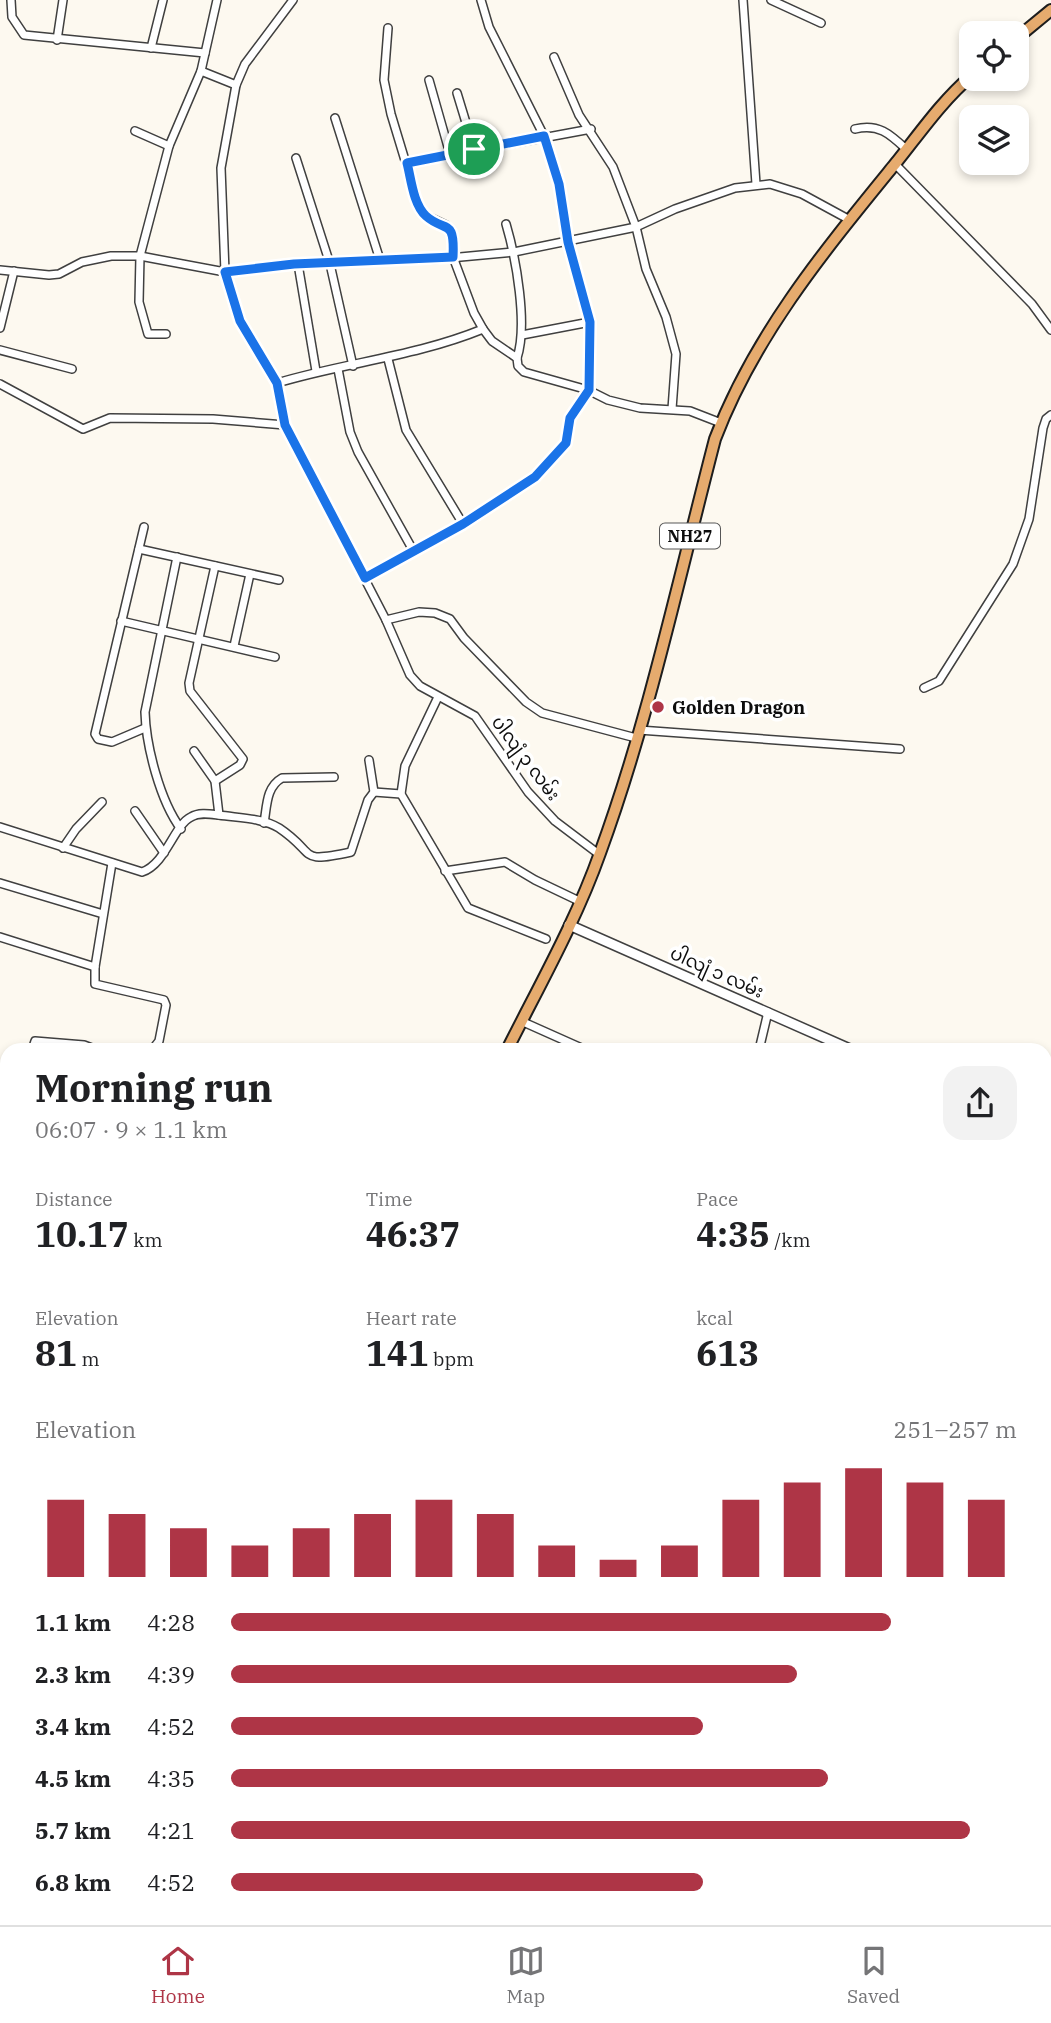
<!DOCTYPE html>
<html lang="en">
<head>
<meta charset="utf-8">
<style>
  :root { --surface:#fff; --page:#f2f2f2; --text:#202124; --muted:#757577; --line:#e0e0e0; --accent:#ae3546 }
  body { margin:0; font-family:"IBM Plex Serif","Noto Sans Myanmar",serif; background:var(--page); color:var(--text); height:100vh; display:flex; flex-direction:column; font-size:26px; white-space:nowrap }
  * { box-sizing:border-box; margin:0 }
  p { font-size:23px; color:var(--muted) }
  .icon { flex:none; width:38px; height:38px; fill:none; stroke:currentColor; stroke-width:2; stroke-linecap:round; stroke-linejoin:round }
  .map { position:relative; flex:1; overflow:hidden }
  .panel { position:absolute; left:0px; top:1043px; width:1052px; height:882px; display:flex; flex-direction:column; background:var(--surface); border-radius:21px 21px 0 0; box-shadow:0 4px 10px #0003 }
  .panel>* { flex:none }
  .buttons { position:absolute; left:959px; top:21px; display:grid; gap:14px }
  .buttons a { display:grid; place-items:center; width:70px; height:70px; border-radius:14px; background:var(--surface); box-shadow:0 4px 10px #0003; font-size:35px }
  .pin { position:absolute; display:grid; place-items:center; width:60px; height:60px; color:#fff; margin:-30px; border:4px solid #fff; border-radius:50%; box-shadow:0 2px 7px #0007 }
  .round { display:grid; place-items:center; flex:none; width:74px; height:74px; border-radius:21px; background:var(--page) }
  .overview { display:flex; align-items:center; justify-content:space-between; height:119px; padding:0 35px }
  h1 { font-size:38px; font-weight:700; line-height:52px }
  .metrics { display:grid; grid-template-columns:repeat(3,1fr); gap:10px; height:119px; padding:7px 35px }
  .metrics div { display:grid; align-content:center }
  .metrics b { font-size:35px; font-weight:700 }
  .metrics small { font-size:19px; font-weight:400 }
  .metrics p { font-size:19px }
  .chart { height:196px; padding:14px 35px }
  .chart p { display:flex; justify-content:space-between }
  .chart svg { width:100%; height:126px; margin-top:7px; stroke:var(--accent); stroke-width:6 }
  ul { padding:0 35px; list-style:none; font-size:23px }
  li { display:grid; grid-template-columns:112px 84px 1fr; align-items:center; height:52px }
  li i { height:18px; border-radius:9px; background:var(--accent) }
  .menu { display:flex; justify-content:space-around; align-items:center; height:98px; border-top:2px solid var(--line); background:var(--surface); font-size:19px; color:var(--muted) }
  .menu a { display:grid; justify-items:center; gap:4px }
  .menu .on { color:var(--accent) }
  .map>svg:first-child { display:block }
</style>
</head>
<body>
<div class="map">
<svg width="1051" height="1925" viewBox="0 0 1051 1925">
  <rect width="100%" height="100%" fill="#fdf9f0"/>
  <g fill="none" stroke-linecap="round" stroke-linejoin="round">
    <polyline stroke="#499abe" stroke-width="2.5" points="1045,1816 1051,1816"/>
    <defs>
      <g id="minor">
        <polyline points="11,0 12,17 24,35 205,53"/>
        <polyline points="293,0 245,64 236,85 221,168 225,272 240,322 277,383 285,425 386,620 410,675 420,686 475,716 528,792 555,821 600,855"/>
        <polyline points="743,0 756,184"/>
        <polyline points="771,0 821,23"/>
        <polyline points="388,28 384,80 391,114 417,200 425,215 446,225 452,233 453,257 474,313 483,329 492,341 517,358 518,366 524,372 588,390 608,400 640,408 690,411 721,423"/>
        <polyline points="57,40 63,0"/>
        <polyline points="151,48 163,0"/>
        <polyline points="554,57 579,115 613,167 636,227 646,269 666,317 676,354 672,409"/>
        <polyline points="201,71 236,85"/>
        <polyline points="429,80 450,154"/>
        <polyline points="457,93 474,149"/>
        <polyline points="335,118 380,260"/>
        <path d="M855 129C878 123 890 134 906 149"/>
        <polyline points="135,131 169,146"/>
        <polyline points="296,158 330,264 353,366"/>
        <polyline points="407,163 591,129"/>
        <polyline points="895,164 1032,304 1051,330"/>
        <path d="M506 224C516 258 528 325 517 358"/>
        <polyline points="298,264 316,371"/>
        <polyline points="0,270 49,275 59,274 82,262 111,256 140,256 225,272 294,264 439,259 514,252 636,227 675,209 735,188 770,184 802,194 848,219"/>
        <polyline points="0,328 14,271"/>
        <polyline points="166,334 148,334 139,302 140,256 169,146 201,71 217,0"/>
        <polyline points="522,335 590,322"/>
        <polyline points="0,350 72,369"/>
        <polyline points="388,359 406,430 463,524"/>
        <polyline points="338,369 350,432 358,452 414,552"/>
        <path d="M277 383C347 362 414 357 483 329"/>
        <polyline points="0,384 83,429 110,418 213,419 285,425"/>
        <polyline points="144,527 95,734 98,739 112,742 145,728"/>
        <polyline points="139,549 279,580"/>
        <path d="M177 557 145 712C146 746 160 801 181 829"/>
        <polyline points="215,566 189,683 190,691 243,759 240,765 215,781"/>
        <polyline points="365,578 463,524 535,477 566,443 570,418 588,390 590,322 568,242 559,184 544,136 489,27 481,0"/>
        <polyline points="386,620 419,612 435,613 450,619 464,638 526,702 542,713 636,738"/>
        <polyline points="121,621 275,657"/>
        <polyline points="234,646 250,574"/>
        <polyline points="924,688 939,681 1013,564 1029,519 1043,428 1046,419 1051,415"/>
        <polyline points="438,697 405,766 401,794 468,908 546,939"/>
        <polyline points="639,730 900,749"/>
        <polyline points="374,792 401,794"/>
        <polyline points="135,811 164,853"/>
        <path d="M219 815C238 818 263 818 279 828 318 854 296 864 351 852L368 800 374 792 369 760"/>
        <path d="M264 823C267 806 266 787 282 778L334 777"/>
        <path d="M0 827 142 872C166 864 174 825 191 817 199 812 210 814 219 815L215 781 194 751"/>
        <polyline points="63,848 76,829 102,802"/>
        <polyline points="112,863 95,967 95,984 164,1000 166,1005 159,1041 152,1050"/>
        <polyline points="445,871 505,862 535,880 579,901"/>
        <polyline points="0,883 103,914"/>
        <polyline points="0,937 95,967"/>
        <polyline points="521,1021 586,1050"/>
        <polyline points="32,1050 35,1041 84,1045 97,1050"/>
        <polyline points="759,1050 768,1012"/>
        <polyline points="0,1075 7,1076"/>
        <polyline points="0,1202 7,1202"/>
        <polyline points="1045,1381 1051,1379"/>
        <polyline points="0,1392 7,1467"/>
        <polyline points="1045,1435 1051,1433"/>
        <polyline points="1045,1491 1051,1489"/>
        <polyline points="0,1545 7,1545"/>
        <polyline points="1045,1546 1051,1544"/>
        <polyline points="1045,1591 1051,1592"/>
        <polyline points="0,1615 7,1615"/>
        <polyline points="0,1675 7,1675"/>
        <polyline points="0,1732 7,1732"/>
        <polyline points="1045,1787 1051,1788"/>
        <polyline points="0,1791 7,1791"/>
        <polyline points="0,1843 7,1843"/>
        <polyline points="495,1925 496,1918"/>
      </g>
      <g id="tertiary">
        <polyline points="569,925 852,1050"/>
        <polyline points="1045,1166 1051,1171"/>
      </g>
      <polyline id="primary" points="0,1333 7,1332"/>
      <g id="trunk">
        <polyline points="1017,38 1051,10"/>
        <path d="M507 1050C539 986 576 921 600 853 649 719 679 577 715 439 755 334 825 250 895 164 920 133 941 102 971 76"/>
        <polyline points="279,1918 279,1925"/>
      </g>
    </defs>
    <use href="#minor" stroke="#404040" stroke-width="10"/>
    <use href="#tertiary" stroke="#404040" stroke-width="12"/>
    <use href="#primary" stroke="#1e1e1e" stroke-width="14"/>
    <use href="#trunk" stroke="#1e1e1e" stroke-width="14"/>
    <use href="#minor" stroke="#fff" stroke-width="7"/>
    <use href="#tertiary" stroke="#fff" stroke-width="9"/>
    <use href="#primary" stroke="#e9c274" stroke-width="10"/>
    <use href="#trunk" stroke="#e6ab6e" stroke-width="10"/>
  </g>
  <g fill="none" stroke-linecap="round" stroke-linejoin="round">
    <defs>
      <path id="route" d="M544 136 559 184 568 242 590 322 589 390 570 418 566 443 535 477 463 524 365 578 285 425 277 383 240 321 225 272 294 264 453 257C455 217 445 233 426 216 413 204 411 178 407 163Z"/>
    </defs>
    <use href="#route" stroke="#fff" stroke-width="14"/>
    <use href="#route" stroke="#1a73e8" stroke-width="9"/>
  </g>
  <circle fill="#ae3546" stroke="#fff" stroke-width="2.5" cx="658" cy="707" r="7"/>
  <g text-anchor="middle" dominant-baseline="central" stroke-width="7" stroke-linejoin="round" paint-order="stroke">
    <rect fill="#fff" stroke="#565656" stroke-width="2" x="660" y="523.5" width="60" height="25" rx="5"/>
    <g font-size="16" font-weight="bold" fill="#0d0d0d">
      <text x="690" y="536">NH27</text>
    </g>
    <g font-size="18" font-weight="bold" fill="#0d0d0d" stroke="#fff" text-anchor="start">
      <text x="672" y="707">Golden Dragon</text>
    </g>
    <g font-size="18" fill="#0d0d0d" stroke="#fff">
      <text transform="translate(526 758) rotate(53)">ပါလျံ ၃ လမ်း</text>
      <text transform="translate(717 972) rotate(24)">ပါလျံ ၁ လမ်း</text>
    </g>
  </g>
</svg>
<div class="buttons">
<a><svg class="icon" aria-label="locate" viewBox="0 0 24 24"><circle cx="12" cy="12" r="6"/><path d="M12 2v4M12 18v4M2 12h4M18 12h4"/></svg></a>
<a><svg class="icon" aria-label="layers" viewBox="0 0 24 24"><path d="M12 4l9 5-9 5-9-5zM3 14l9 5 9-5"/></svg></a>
</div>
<div class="pin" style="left:474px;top:149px;background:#1e9e55"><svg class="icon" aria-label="arrive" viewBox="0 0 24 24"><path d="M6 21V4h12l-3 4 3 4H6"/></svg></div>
<section class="panel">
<div class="overview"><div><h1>Morning run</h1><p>06:07 · 9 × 1.1 km</p></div><a class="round"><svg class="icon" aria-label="share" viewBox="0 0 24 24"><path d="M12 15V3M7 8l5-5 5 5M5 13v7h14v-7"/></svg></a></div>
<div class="metrics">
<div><p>Distance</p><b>10.17<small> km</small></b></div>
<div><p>Time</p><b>46:37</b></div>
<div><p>Pace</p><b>4:35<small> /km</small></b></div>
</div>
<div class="metrics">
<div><p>Elevation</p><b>81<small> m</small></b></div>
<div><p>Heart rate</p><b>141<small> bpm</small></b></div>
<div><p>kcal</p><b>613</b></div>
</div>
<div class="chart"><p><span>Elevation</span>251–257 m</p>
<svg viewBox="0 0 160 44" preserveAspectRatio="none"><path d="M5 44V17M15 44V22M25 44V27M35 44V33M45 44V27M55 44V22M65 44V17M75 44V22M85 44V33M95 44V38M105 44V33M115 44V17M125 44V11M135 44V6M145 44V11M155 44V17"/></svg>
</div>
<ul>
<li><b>1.1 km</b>4:28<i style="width:84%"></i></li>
<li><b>2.3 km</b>4:39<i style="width:72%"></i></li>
<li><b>3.4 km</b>4:52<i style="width:60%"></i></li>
<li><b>4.5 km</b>4:35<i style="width:76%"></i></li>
<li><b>5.7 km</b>4:21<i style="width:94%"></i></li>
<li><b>6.8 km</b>4:52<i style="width:60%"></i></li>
</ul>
</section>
</div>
<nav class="menu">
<a class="on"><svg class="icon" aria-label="home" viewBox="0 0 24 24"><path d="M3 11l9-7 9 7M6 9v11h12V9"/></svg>Home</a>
<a><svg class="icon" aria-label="map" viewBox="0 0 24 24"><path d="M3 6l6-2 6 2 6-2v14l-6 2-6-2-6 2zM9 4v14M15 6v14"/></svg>Map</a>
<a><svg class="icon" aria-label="saved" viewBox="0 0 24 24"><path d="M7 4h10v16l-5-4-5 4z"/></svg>Saved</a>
</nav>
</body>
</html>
